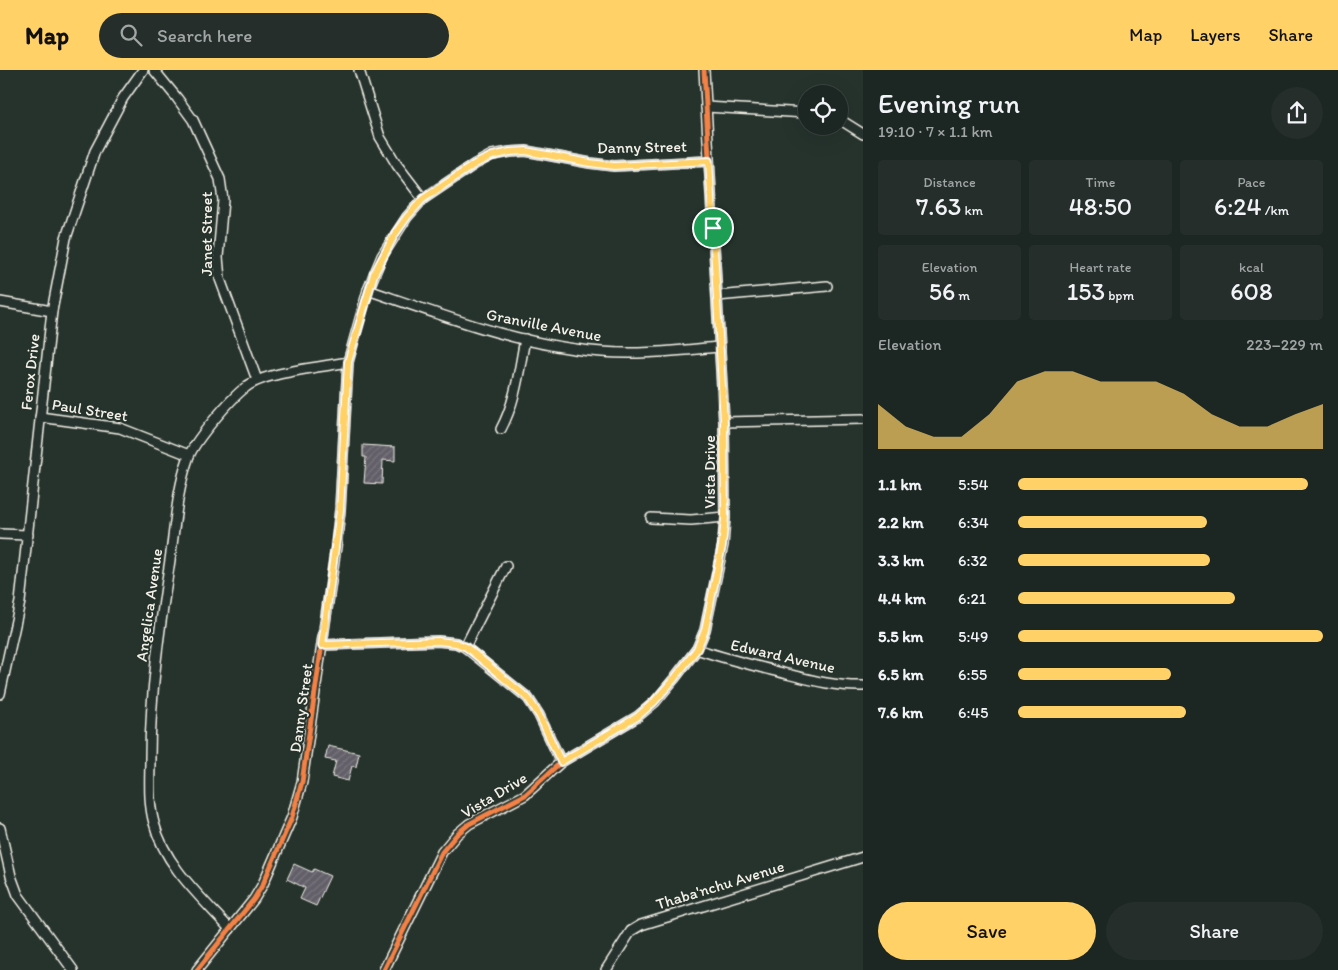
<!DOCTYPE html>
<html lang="en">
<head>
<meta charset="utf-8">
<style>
  :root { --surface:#1c2622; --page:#252e2a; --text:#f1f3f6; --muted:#a0a5a5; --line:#3a4340; --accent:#ffd166 }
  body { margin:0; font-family:Itim,sans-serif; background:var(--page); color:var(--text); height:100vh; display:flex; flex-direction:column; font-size:19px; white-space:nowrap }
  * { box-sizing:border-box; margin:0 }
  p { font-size:16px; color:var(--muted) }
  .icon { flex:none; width:28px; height:28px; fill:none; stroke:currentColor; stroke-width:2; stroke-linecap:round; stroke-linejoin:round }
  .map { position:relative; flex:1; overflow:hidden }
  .details { display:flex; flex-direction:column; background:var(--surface); width:475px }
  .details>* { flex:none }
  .buttons { position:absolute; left:798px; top:15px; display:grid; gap:10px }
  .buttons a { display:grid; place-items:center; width:50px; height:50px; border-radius:50%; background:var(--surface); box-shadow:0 5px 20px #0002,0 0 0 1px var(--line); font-size:25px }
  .pin { position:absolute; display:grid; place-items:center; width:42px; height:42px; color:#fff; margin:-21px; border:2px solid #fff; border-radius:50%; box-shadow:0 1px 5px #0007 }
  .round { display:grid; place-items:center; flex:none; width:52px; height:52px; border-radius:26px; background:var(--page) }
  .head { display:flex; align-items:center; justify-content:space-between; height:85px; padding:0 15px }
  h1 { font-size:28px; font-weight:600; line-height:38px }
  .figures { display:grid; grid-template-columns:repeat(3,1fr); gap:8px; height:85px; padding:5px 15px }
  .figures div { display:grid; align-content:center; border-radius:5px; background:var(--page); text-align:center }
  .figures b { font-size:25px; font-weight:600 }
  .figures small { font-size:14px; font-weight:400 }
  .figures p { font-size:14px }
  .chart { height:140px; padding:10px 15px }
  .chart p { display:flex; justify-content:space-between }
  .chart svg { width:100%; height:90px; margin-top:5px; fill:var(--accent); opacity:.7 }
  .cta { display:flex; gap:10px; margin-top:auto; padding:10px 15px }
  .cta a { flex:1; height:58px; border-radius:30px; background:var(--accent); color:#111; font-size:20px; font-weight:600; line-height:58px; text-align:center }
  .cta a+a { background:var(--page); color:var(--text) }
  ul { padding:0 15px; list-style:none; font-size:16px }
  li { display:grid; grid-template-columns:80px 60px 1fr; align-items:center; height:38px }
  li i { height:12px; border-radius:6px; background:var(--accent) }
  header { display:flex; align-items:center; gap:30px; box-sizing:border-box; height:70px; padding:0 25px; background:var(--accent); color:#111 }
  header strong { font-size:24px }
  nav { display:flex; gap:28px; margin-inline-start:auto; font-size:18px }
  .search { width:350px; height:45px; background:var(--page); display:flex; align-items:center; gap:12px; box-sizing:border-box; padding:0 18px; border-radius:28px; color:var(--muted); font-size:19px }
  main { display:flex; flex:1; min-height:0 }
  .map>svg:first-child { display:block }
</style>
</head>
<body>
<header>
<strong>Map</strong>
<div class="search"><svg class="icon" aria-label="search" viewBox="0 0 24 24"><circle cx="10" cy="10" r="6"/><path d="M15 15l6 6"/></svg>Search here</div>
<nav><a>Map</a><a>Layers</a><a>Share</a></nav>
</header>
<main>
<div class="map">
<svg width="863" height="900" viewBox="0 0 863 900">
  <defs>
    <pattern id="building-hatch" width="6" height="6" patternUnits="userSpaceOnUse" patternTransform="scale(1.25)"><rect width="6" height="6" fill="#625e69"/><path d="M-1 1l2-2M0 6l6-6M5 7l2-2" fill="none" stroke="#79767e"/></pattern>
  </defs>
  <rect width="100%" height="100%" fill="#26332d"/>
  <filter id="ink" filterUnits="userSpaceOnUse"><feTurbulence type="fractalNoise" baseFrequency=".02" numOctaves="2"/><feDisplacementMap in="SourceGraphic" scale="10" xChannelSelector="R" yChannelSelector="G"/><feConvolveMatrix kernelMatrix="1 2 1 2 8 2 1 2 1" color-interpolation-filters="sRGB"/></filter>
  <g filter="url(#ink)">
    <g fill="url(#building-hatch)" stroke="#f4f1e8">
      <polygon points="363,375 395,377 395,391 383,390 382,414 364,413 366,387 363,387"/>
      <polygon points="328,676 359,683 356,697 352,696 348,711 332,707 336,691 325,689"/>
      <polygon points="294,794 312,802 314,799 330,806 316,836 300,829 305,818 287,809"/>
    </g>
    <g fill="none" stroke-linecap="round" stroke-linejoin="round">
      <defs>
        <g id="street">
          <polyline points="154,0 177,28 193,50 220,109 223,130 218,187 220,209 257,310"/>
          <polyline points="359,0 380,67 397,95 423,129"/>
          <polyline points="706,37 806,43"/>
          <polyline points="839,49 863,64"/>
          <path d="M368 220C444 246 522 276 602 282 641 285 681 280 720 277"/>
          <polyline points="717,226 827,216"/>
          <polyline points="0,232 52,241"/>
          <polyline points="40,347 120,358 189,385"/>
          <polyline points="724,352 863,349"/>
          <path d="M501 359C516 331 519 300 525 269"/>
          <polyline points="651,448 691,450 725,447"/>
          <polyline points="0,464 28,465"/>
          <polyline points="322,575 438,571 456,573 465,577 528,628 539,645 561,692"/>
          <polyline points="465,577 506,496"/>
          <path d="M697 579C722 588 749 594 775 601 804 608 833 617 863 616"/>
          <polyline points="0,624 20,532 52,241 66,168 95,81 123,28 143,0"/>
          <polyline points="0,758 11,806 18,825 73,900"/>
          <path d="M230 859C201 827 165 796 154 753 148 732 150 710 150 689 150 622 160 556 170 490 175 456 177 419 189 386 196 369 231 328 246 317 265 302 323 297 348 292"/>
          <polyline points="197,900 254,829 263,814 292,747 302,712 336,477 340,440 348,292 368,220 382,186 407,147 423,129 475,94 492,85 510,82 526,81 590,93 614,96 709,91"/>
          <polyline points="384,900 442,782 457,764 469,754 525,725 561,692 637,647 655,632 674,609 697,579 705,560 723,475 725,447 724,352 704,0"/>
          <polyline points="606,900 631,861 641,855 863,787"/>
        </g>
      </defs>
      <use href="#street" stroke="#f4f1e8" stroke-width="12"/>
      <use href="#street" stroke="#26332d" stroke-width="9"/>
      <defs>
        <g id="cycleway">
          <polyline points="197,900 254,829 263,814 292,747 302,712 336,477 340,440 348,292 368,220 382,186 407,147 423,129 475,94 492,85 510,82 526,81 590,93 614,96 709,91"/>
          <polyline points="384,900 442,782 457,764 469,754 525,725 561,692 637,647 655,632 674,609 697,579 705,560 723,475 725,447 724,352 704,0"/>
        </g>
      </defs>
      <use href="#cycleway" stroke="#26332d" stroke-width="8"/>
      <use href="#cycleway" stroke="#f48246" stroke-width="5"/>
    </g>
  </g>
  <g fill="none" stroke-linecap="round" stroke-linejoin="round" filter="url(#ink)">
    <defs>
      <polygon id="route" points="526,81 590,93 614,96 709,91 724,352 725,448 722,476 705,560 697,579 674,609 654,632 637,647 561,692 539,645 528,628 466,577 456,573 438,571 322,575 340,440 348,292 374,204 395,164 407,147 423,129 475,94 492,86 510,82"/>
    </defs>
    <use href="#route" stroke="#fff" stroke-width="10"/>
    <use href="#route" stroke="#ffd166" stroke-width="6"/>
  </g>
  <g text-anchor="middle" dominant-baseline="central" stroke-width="4" stroke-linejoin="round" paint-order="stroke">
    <g font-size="16" fill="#f4f1e8" stroke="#26332d">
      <text transform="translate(642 77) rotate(-1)">Danny Street</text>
      <text transform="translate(206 164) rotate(-90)">Janet Street</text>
      <text transform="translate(544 255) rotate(11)">Granville Avenue</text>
      <text transform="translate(30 302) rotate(-84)">Ferox Drive</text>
      <text transform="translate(90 340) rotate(9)">Paul Street</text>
      <text transform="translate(709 402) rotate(-90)">Vista Drive</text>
      <text transform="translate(149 535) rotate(-82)">Angelica Avenue</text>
      <text transform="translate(783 586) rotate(13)">Edward Avenue</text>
      <text transform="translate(301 638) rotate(-82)">Danny Street</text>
      <text transform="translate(494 725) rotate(-31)">Vista Drive</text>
      <text transform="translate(720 815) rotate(-17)">Thaba'nchu Avenue</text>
    </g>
  </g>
</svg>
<div class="buttons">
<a><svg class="icon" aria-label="locate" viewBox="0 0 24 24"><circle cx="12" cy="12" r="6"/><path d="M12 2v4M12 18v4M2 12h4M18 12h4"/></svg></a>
</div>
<div class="pin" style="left:713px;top:158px;background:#1e9e55"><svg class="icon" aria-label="arrive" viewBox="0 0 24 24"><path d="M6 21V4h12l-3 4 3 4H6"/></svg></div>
</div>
<section class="details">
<div class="head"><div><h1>Evening run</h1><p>19:10 · 7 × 1.1 km</p></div><a class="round"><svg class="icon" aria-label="share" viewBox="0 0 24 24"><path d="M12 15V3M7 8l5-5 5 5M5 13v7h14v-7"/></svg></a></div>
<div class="figures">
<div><p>Distance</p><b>7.63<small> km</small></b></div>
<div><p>Time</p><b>48:50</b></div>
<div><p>Pace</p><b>6:24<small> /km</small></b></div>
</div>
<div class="figures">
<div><p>Elevation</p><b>56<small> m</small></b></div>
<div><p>Heart rate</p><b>153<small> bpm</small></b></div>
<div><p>kcal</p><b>608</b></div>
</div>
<div class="chart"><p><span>Elevation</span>223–229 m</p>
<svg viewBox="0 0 160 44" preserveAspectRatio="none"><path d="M0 44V22L10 33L20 38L30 38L40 27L50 11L60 6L70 6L80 11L90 11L100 11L110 17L120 27L130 33L140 33L150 27L160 22V44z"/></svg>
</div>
<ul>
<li><b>1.1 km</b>5:54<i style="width:95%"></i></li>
<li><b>2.2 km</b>6:34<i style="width:62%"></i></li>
<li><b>3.3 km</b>6:32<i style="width:63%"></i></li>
<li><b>4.4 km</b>6:21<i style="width:71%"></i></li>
<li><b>5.5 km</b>5:49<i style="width:100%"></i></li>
<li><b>6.5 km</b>6:55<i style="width:50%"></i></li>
<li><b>7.6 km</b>6:45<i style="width:55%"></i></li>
</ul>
<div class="cta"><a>Save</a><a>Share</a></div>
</section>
</main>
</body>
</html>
